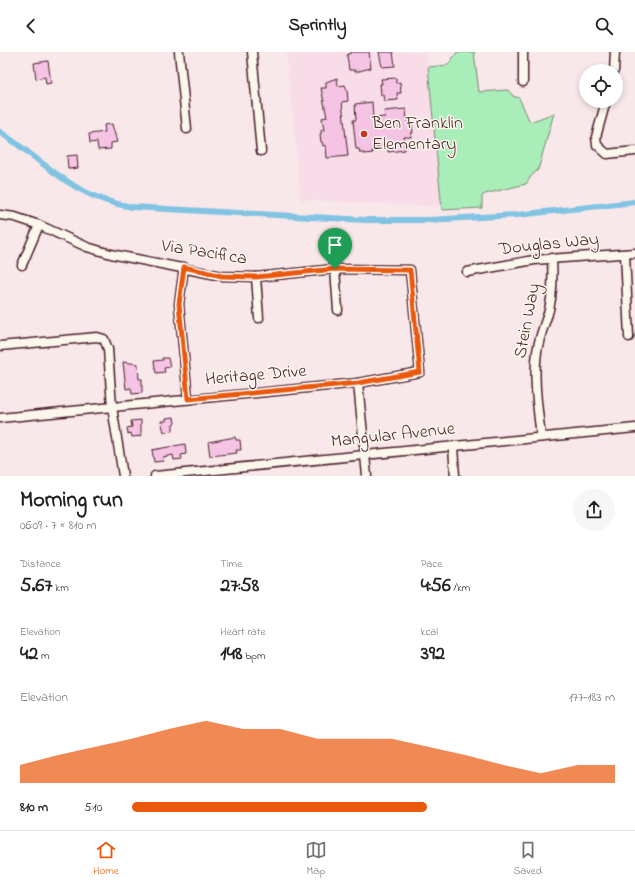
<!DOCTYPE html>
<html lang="en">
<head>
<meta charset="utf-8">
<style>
  :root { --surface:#fff; --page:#f6f6f6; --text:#202124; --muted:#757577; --line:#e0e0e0; --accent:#ea580c }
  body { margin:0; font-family:"Indie Flower",sans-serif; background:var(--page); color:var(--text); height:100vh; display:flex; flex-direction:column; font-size:15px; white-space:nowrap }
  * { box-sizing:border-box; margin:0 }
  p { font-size:13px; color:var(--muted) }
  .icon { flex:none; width:22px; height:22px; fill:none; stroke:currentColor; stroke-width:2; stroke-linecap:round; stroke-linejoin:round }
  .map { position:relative; height:424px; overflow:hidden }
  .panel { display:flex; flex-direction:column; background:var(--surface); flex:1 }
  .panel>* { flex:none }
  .controls { position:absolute; left:579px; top:12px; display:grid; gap:8px }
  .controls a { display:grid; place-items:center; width:44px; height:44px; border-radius:50%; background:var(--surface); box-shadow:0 2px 6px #0003; font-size:20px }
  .pin { position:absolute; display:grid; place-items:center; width:34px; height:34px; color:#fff; margin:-41px -17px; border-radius:50% 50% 50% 0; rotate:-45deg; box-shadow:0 0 4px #0007 }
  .pin .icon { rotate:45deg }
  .round { display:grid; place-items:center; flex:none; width:42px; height:42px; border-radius:21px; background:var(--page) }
  .headline { display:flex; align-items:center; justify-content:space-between; height:68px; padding:0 20px }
  h1 { font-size:22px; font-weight:800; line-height:30px }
  .stats { display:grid; grid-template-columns:repeat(3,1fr); gap:6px; height:68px; padding:4px 20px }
  .stats div { display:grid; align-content:center }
  .stats b { font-size:20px; font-weight:800 }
  .stats small { font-size:11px; font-weight:400 }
  .stats p { font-size:11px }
  .chart { height:112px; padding:8px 20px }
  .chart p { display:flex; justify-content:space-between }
  .chart svg { width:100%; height:72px; margin-top:4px; fill:var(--accent); opacity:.7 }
  ul { padding:0 20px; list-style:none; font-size:13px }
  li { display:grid; grid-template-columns:64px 48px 1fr; align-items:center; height:30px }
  li i { height:10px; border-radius:5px; background:var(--accent) }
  header { display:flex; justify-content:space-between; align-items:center; height:52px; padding:0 20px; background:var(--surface); font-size:18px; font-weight:800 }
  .tabs { display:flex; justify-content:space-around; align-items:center; height:56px; border-top:1px solid var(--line); background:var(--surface); font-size:11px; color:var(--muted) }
  .tabs a { display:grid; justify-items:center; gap:2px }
  .tabs .active { color:var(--accent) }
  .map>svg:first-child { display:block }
</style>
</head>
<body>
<header><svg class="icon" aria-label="back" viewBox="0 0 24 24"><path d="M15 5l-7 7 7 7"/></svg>Sprintly<svg class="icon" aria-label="search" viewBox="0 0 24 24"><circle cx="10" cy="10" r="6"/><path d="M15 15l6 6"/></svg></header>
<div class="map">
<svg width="635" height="424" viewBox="0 0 635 424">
  <rect width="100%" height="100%" fill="#f9e8ea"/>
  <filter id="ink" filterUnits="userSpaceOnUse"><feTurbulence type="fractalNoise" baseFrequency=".025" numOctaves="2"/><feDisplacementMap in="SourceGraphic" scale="8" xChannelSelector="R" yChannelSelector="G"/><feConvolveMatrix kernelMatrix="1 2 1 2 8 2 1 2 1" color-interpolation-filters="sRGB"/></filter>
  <g filter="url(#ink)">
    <polygon fill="#f8dde8" points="286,0 426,0 442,155 301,148"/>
    <polygon fill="#a9edb8" stroke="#7a8672" points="457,0 474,0 479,40 508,38 513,44 519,46 530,70 554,61 538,118 532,123 526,132 485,142 482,144 482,156 442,158 428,15 448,13"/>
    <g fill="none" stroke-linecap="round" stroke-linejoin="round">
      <path stroke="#81c3e2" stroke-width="6" d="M0 80C48 112 72 145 132 155L366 168H429L517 163 635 150"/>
    </g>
    <g fill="#f5c4e5" stroke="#4a1f2b">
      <polygon points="352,0 369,0 371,16 355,20 355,18 349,18 347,3"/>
      <polygon points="379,0 393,0 395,14 382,15"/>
      <polygon points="48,9 51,31 46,32 45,25 36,27 34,11"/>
      <polygon points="337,26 338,34 345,33 347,38 348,49 342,50 348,104 327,106 326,93 323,94 322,90 321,90 320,82 321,82 321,78 324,78 322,66 327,65 321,36 326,36 326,30"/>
      <polygon points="396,26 396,31 400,30 401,41 397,41 398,48 384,49 383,43 381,43 380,32 382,32 381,27"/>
      <polygon points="372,50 373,66 385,65 384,59 406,57 407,69 410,69 411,73 412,73 413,81 411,81 412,85 404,85 405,98 388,100 388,92 379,93 379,95 376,95 376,99 372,99 373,101 364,102 364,101 360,101 359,97 356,97 353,68 356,68 355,52"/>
      <polygon points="112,72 117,90 111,91 111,97 98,98 97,90 90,91 89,82 105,80 104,73"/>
      <polygon points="77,103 78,116 68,117 67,104"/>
      <polygon points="162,306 168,306 170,315 164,316 165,320 156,321 154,309 163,308"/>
      <polygon points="123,310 138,312 139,327 142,327 142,341 132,342 131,336 126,337"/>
      <polygon points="174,365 175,371 173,372 173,379 164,380 161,369 166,369 166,366"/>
      <polygon points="141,368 141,384 132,385 131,381 128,382 127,376 132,375 131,369"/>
      <polygon points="235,385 236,388 240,388 241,398 236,398 237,401 210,404 208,390"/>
      <polygon points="185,392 186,402 181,403 182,407 174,408 173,403 163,405 164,409 154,410 152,398"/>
    </g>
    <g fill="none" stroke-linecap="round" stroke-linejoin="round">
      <defs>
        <g id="minor">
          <polyline points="179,0 187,77"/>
          <polyline points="252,0 261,99"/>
          <polyline points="614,19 615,0"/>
          <polyline points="523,30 523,0"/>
          <polyline points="606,49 596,85 597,93 607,102 635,99"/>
          <polyline points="0,163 15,165 39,173 87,195 111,202 222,224 256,225 335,217 410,218 420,320 358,331 0,366"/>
          <polyline points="625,202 629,285"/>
          <polyline points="22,213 39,173"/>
          <polyline points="184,215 179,252 188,347"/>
          <polyline points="335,217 338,258"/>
          <polyline points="467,220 534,208 635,201"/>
          <polyline points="256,225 259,266"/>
          <polyline points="0,294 97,285 104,287 108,297 112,355 123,424"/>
          <polyline points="358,331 367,424"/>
          <path d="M541 385C538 357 533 328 537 300 539 285 545 272 549 258 553 241 553 224 552 206"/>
          <polyline points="453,395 455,424"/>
          <polyline points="155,424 635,376"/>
        </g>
      </defs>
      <use href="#minor" stroke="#4a1f2b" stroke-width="11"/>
      <use href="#minor" stroke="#fbf7ec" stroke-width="8"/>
    </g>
  </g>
  <g fill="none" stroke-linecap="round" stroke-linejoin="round" filter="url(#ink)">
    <defs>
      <polygon id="route" points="184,215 222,224 256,225 335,217 410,218 420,320 358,331 188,347 179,252"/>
    </defs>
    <use href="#route" stroke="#fff" stroke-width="8"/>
    <use href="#route" stroke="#ea580c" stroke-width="5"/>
  </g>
  <circle fill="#c8321e" stroke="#fbf7ec" stroke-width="1.5" cx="364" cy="82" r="4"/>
  <g text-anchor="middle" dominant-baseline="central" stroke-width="3" stroke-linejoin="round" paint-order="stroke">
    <g font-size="18" fill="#4a1f2b" stroke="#fbf7ec" text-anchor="start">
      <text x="372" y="72">Ben Franklin<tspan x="372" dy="21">Elementary</tspan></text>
    </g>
    <g font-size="18" fill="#4a1f2b" stroke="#fbf7ec">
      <text transform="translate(549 193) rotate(-6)">Douglas Way</text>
      <text transform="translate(204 201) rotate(9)">Via Pacifica</text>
      <text transform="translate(528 269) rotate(-79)">Stein Way</text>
      <text transform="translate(256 324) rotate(-5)">Heritage Drive</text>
      <text transform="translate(393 384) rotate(-6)">Mangular Avenue</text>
    </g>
  </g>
</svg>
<div class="controls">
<a><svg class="icon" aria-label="locate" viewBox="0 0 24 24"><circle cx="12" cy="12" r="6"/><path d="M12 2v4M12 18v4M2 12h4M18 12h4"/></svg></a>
</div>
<div class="pin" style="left:335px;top:217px;background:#1e9e55"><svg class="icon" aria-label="arrive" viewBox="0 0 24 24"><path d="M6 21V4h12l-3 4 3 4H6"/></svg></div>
</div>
<section class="panel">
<div class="headline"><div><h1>Morning run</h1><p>06:09 · 7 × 810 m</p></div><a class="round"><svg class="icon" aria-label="share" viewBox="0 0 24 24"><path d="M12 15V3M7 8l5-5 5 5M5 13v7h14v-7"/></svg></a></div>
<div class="stats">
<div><p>Distance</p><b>5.67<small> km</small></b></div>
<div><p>Time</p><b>27:58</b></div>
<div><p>Pace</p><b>4:56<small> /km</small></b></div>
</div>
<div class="stats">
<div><p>Elevation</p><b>42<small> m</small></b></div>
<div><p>Heart rate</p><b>148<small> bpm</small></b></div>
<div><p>kcal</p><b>392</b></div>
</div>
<div class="chart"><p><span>Elevation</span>177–183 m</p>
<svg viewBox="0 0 160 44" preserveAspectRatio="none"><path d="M0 44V33L10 27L20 22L30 17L40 11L50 6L60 11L70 11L80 17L90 17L100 17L110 22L120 27L130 33L140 38L150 33L160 33V44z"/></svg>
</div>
<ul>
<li><b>810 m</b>5:10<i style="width:61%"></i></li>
</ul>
</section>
<nav class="tabs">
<a class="active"><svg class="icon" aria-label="home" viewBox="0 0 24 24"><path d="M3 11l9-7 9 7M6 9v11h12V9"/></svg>Home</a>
<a><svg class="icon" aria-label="map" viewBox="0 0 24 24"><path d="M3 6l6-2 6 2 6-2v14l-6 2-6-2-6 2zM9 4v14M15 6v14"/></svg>Map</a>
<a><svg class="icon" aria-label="saved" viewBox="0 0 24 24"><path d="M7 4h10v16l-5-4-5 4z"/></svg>Saved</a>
</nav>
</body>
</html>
